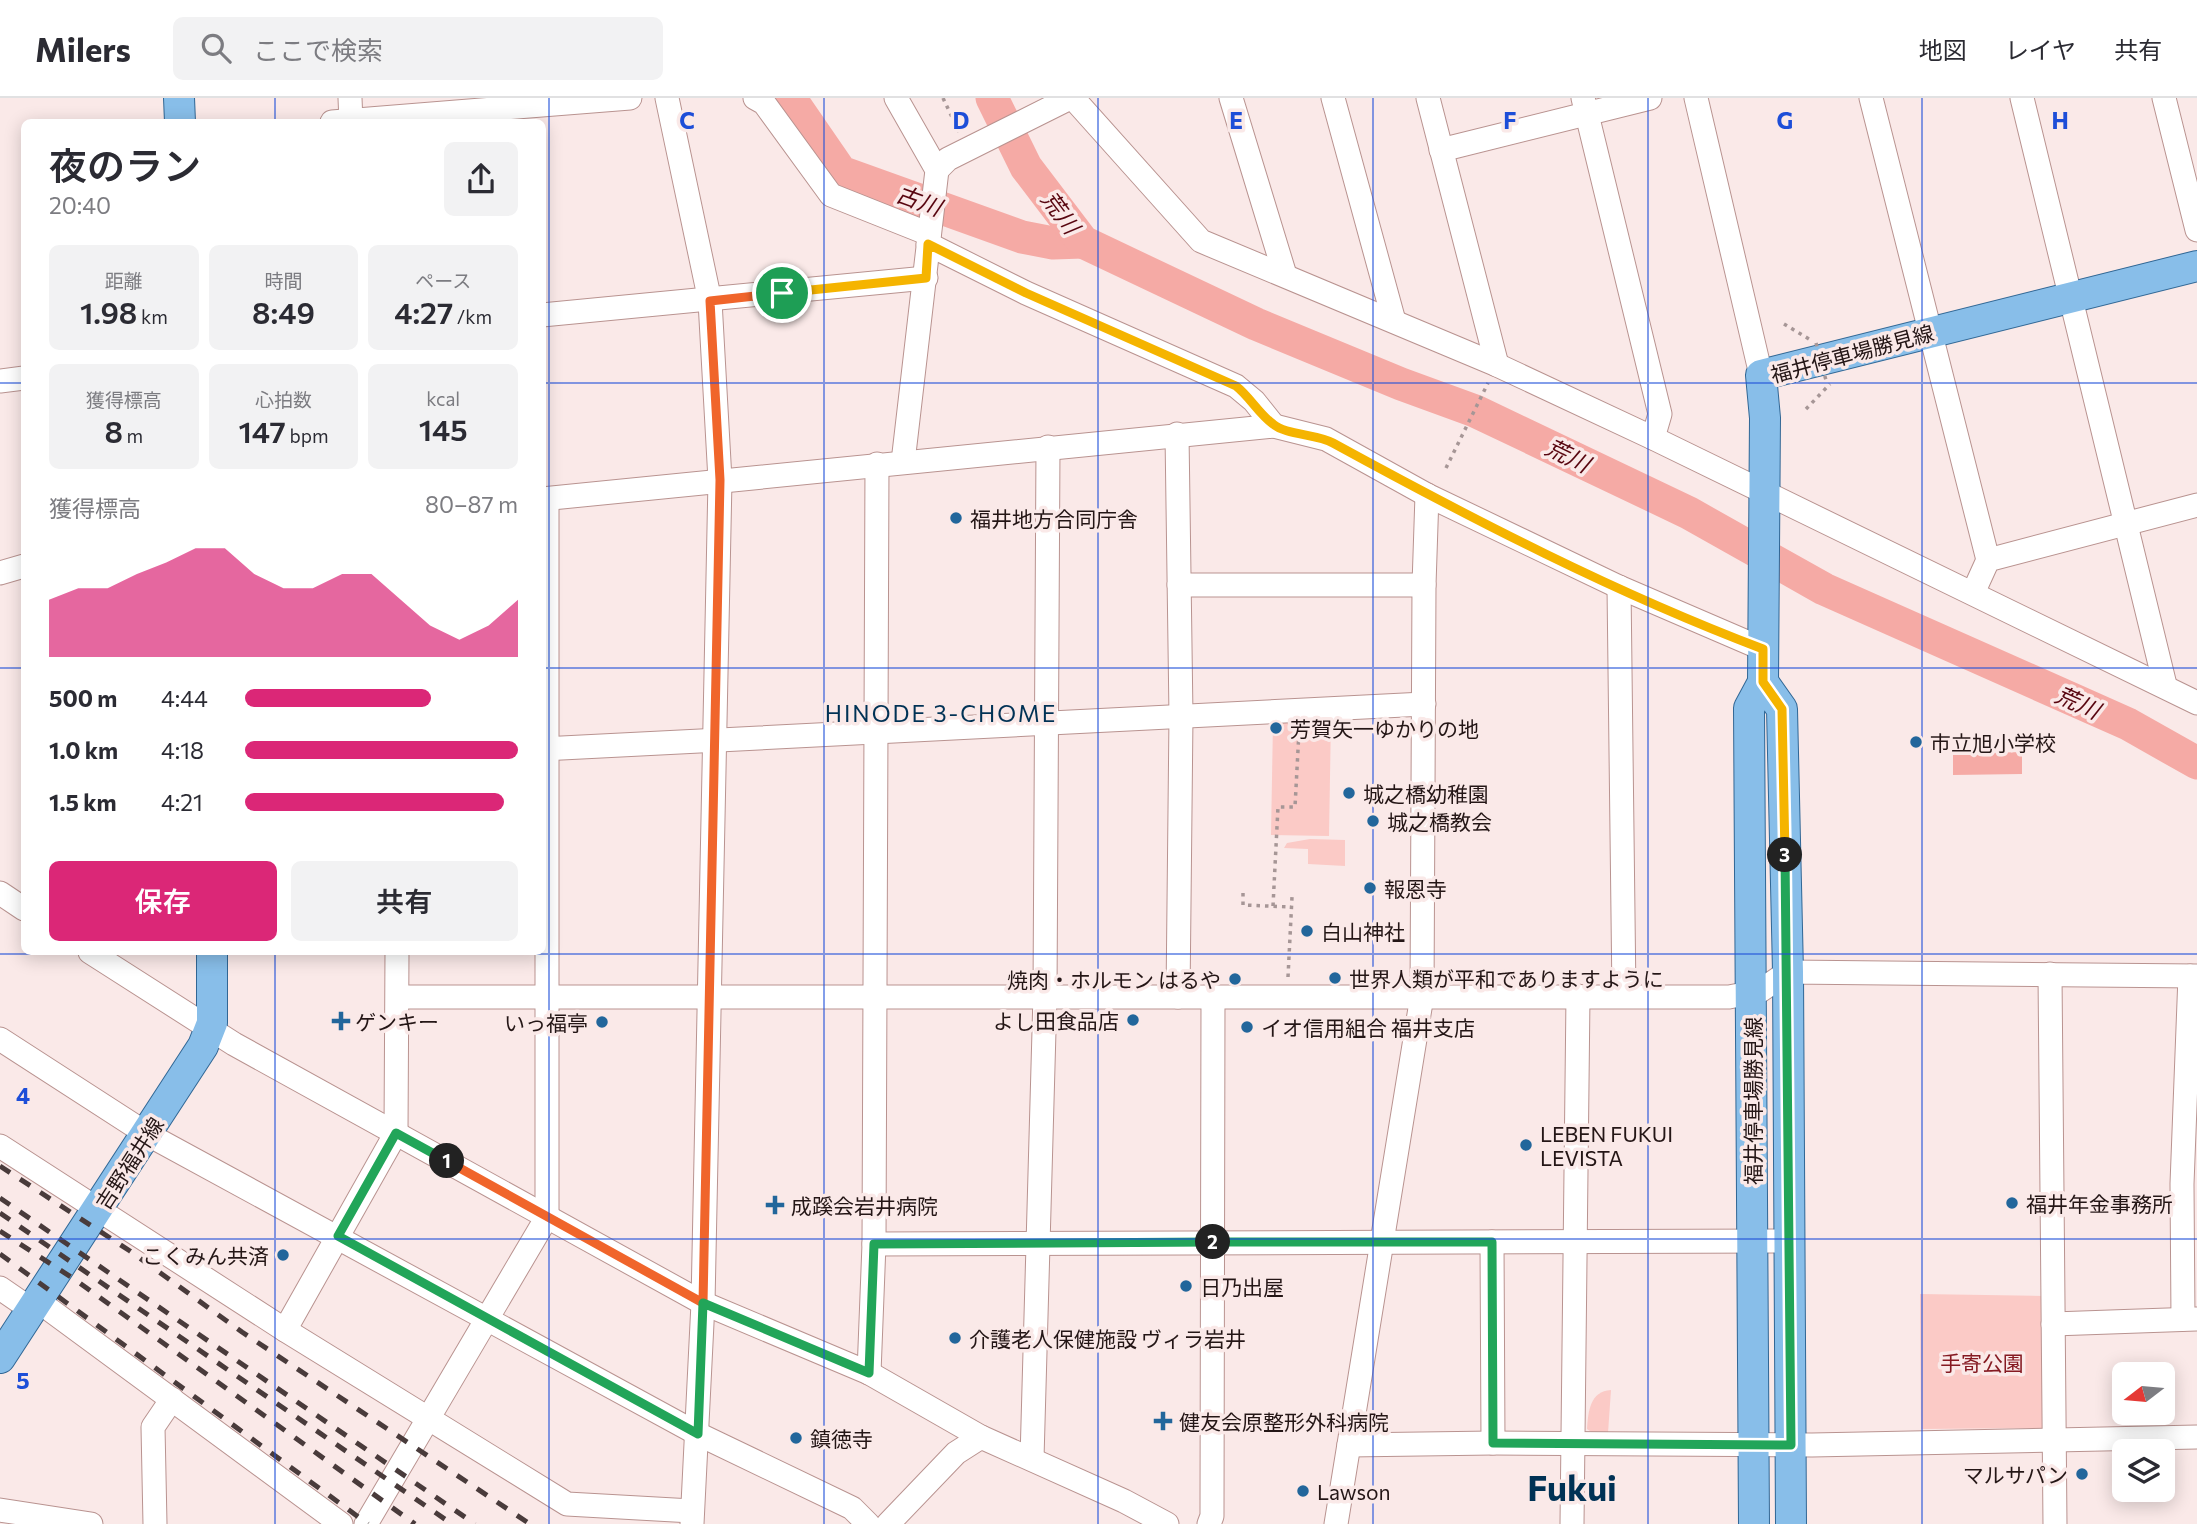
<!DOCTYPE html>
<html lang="ja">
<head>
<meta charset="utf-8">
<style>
  :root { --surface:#fff; --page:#f2f2f3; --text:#2b2b33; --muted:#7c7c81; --line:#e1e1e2; --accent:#db2777 }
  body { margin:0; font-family:Commissioner,"Noto Sans JP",sans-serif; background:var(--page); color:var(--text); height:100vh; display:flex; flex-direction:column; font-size:26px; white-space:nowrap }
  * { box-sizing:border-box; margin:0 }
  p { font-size:23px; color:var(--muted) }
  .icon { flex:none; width:38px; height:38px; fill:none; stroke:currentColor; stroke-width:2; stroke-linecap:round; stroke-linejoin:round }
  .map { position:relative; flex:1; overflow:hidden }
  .drawer { position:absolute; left:21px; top:21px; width:525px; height:836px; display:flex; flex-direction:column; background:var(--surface); border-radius:10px; box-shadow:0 4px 18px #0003 }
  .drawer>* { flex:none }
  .needle { width:46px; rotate:254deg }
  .buttons { position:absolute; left:2112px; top:1264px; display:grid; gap:14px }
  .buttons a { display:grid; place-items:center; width:63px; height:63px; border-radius:10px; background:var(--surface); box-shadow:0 4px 18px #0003; font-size:35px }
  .pin { position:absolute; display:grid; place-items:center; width:60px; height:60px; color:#fff; margin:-30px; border:4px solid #fff; border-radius:50%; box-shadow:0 2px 7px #0007 }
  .km { position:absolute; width:35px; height:35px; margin:-18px; border-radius:50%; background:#222; color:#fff; font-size:19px; line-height:35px; text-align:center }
  .round { display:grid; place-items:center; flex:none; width:74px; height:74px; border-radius:10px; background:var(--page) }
  .headline { display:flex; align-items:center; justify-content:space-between; height:119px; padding:0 28px }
  h1 { font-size:38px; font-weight:600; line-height:52px }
  .stats { display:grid; grid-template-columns:repeat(3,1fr); gap:10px; height:119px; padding:7px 28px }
  .stats div { display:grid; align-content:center; border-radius:10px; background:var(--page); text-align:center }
  .stats b { font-size:30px; font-weight:600 }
  .stats small { font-size:19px; font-weight:400 }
  .stats p { font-size:19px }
  .chart { height:196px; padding:14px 28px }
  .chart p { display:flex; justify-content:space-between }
  .chart svg { width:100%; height:126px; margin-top:7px; fill:var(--accent); opacity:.7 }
  .cta { display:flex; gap:14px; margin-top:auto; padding:14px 28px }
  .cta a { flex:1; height:80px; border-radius:10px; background:var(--accent); color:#fff; font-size:28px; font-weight:600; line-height:80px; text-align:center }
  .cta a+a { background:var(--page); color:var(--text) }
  ul { padding:0 28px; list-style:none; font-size:23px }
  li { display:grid; grid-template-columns:112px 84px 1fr; align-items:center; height:52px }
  li i { height:18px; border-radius:9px; background:var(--accent) }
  header { display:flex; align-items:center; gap:42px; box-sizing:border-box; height:98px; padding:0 35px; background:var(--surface); border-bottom:2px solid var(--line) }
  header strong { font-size:33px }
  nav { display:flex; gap:38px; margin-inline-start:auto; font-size:24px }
  .search { width:490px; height:63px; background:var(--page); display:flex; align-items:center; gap:18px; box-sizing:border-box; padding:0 24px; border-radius:10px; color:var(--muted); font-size:26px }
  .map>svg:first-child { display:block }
</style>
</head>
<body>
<header>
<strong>Milers</strong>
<div class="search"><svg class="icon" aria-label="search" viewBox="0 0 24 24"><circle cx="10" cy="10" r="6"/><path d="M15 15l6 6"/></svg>ここで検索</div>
<nav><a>地図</a><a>レイヤ</a><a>共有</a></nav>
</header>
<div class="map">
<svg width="2197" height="1426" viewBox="0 0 2197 1426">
  <rect width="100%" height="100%" fill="#fae9e8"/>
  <g fill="#fbcac6">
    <polygon points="1331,621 1329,738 1271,737 1273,624"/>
    <polygon points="1310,741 1345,742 1345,768 1308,766 1308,751 1284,750 1287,745"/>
    <polygon points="1920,1196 2044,1198 2042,1330 1921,1331"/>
    <path d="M1611 1292 1608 1335 1596 1337 1587 1331C1588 1314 1590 1293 1611 1292Z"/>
  </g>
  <polygon fill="#f5aaa5" points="2022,654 2022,676 1953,677 1953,656"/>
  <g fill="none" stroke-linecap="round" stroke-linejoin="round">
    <g stroke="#f5aaa5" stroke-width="33">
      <polyline points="790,0 841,74 1022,139 1053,145 1083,144"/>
      <polyline points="992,0 1026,69 1083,144 1256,226 1401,286 1475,313 1689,415 1824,491 2128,626 2197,665"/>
    </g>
    <defs>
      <g id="minor">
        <polyline points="350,0 351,24"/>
        <polyline points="667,0 710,203 720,382 703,1205 692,1426"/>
        <polyline points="755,0 764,5 831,97 929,136"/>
        <polyline points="896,0 937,72 903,364"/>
        <polyline points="1073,0 1201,143 1497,267 1653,340 2197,605"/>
        <polyline points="1231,0 1285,177"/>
        <polyline points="1333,0 1394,223"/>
        <polyline points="1428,0 1497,267"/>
        <polyline points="1583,0 1660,316 1653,340"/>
        <polyline points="1696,0 1761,277"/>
        <polyline points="1871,0 1988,462"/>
        <polyline points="2022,0 2165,587"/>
        <polyline points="2164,0 2197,132"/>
        <polyline points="332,24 630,0"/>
        <polyline points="1441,52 1650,0"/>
        <polyline points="937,72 948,61 1070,0"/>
        <polyline points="928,146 1026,195 1236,288 1254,303 1274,328"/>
        <polyline points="542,217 926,180"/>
        <polyline points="0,283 24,280"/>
        <polyline points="1177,336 1181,618 1178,899"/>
        <polyline points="542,401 1274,328 1326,341 1427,397 1619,489 1763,551"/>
        <polyline points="0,475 24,468"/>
        <polyline points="1179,487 1424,487"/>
        <polyline points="1619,489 1624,898"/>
        <polyline points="1973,495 1988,462 2197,407"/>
        <polyline points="542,651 1424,606"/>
        <polyline points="0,795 24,811"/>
        <polyline points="90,854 234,946 703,1205 869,1275 981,1339"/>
        <polyline points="2050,876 2055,1426"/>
        <polyline points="398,899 1729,899 1760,893 1788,874 2197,878"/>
        <polyline points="0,941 147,1036 698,1336 852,1410 868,1426"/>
        <polyline points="0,1048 285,1232 567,1406 692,1413"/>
        <polyline points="1492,1144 1493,1345"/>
        <polyline points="874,1146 1788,1143"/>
        <polyline points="0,1190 32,1212"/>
        <polyline points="38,1203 341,1426"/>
        <polyline points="2183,1221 2182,1086 2190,878"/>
        <polyline points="2053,1226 2196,1221"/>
        <polyline points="285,1232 396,1035 397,854"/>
        <polyline points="869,1275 874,1146 877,366"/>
        <polyline points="1349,1347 1493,1345 1812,1347 2197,1339"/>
        <polyline points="1032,1361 1045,897 1048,349"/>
        <polyline points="0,1412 91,1426"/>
        <polyline points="155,1426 153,1329 172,1301"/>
        <polyline points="366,1426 547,1119 547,401"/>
        <polyline points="888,1426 956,1355 981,1339 1124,1403 1167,1426"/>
        <polyline points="1209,1426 1212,1418 1213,899"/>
        <polyline points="1336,1426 1422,898 1424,487 1427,397"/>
        <polyline points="1572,1426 1578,898"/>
      </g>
      <g id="major">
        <polyline points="179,0 180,24"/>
        <polyline points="1763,584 1782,611 1788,874 1791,1426"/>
        <polyline points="0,1260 203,948 212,925 212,854"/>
        <polyline points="1754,1426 1749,610 1763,584 1765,320 1761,277 2197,168"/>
      </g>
    </defs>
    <use href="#minor" stroke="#b99390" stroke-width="25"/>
    <use href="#major" stroke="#316795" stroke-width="32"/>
    <g stroke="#a69696" stroke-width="3.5" stroke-dasharray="3.5 5" stroke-linecap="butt">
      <polyline points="943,0 959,34"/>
      <polyline points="1784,226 1809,241"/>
      <polyline points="1806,311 1830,286"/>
      <polyline points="1446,370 1488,285"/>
      <polyline points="1243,795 1243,807 1291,809"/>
      <polyline points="1273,808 1278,709 1295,709 1299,633"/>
      <polyline points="1288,879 1292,799"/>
    </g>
    <use href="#minor" stroke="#fff" stroke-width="23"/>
    <use href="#major" stroke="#88bee9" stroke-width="30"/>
    <g stroke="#493b3b" stroke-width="5" stroke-dasharray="12 12" stroke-linecap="butt">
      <polyline points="0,1068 130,1153 242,1234 530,1426"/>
      <polyline points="0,1100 475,1426"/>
      <polyline points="0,1115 452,1426"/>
      <polyline points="0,1133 74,1181 415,1426"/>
      <polyline points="0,1156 368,1426"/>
    </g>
    <polyline stroke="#a69696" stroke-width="3.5" stroke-dasharray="3.5 5" stroke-linecap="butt" points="1816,245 1827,286"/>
  </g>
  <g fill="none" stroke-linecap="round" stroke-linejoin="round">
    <defs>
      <polyline id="split-1" points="447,1063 703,1205 720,382 710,203 782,195"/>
      <polyline id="split-2" points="447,1063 396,1035 338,1138 698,1336 703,1205 869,1275 874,1146 1213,1144"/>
      <polyline id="split-3" points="1213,1144 1492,1144 1493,1345 1791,1347 1785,757"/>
      <path id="split-4" d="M782 195 926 180 928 146 1026 195 1236 288C1250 299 1259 316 1273 326 1285 337 1317 336 1333 345 1472 421 1615 495 1763 551V584L1782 611 1785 757"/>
    </defs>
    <use href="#split-1" stroke="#fff" stroke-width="14"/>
    <use href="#split-2" stroke="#fff" stroke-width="14"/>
    <use href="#split-3" stroke="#fff" stroke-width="14"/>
    <use href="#split-4" stroke="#fff" stroke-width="14"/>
    <use href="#split-1" stroke="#f0652b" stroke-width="9"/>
    <use href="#split-2" stroke="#22a559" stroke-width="9"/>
    <use href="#split-3" stroke="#22a559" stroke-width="9"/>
    <use href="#split-4" stroke="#f5b400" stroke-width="9"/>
  </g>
  <path fill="none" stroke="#1d4ed8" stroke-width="2" stroke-opacity="0.55" d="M275 0V24M549 0V1426M824 0V1426M1098 0V1426M1373 0V1426M1648 0V1426M1922 0V1426M0 285H24M542 285H2197M0 570H24M542 570H2197M275 854V1426M0 856H2197M0 1141H2197"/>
  <g fill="#22669b" stroke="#fae9e8" stroke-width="2.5">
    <circle cx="956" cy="420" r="7"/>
    <circle cx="1276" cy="630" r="7"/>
    <circle cx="1916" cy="644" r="7"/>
    <circle cx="1349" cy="695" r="7"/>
    <circle cx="1373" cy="723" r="7"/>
    <circle cx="1370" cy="790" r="7"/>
    <circle cx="1307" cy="833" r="7"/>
    <circle cx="1335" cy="880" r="7"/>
    <circle cx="1235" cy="881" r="7"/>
    <circle cx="1133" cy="922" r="7"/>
    <path d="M337.5 912.5h7v7h7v7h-7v7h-7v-7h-7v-7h7z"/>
    <circle cx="602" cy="924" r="7"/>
    <circle cx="1247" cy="929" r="7"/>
    <circle cx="1526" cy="1047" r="7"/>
    <circle cx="2012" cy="1105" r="7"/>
    <path d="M771.5 1096.5h7v7h7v7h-7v7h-7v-7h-7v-7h7z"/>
    <circle cx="283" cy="1157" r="7"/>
    <circle cx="1186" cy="1188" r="7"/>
    <circle cx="955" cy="1240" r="7"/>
    <path d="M1159.5 1312.5h7v7h7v7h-7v7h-7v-7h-7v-7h7z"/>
    <circle cx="796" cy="1340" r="7"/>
    <circle cx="2082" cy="1376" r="7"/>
    <circle cx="1303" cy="1393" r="7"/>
  </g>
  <g text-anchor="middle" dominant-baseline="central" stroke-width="7" stroke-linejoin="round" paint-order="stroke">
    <g font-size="21" fill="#241616" stroke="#fae9e8">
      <text transform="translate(1852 255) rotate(-15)">福井停車場勝見線</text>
      <text transform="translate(1752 1003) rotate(-90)">福井停車場勝見線</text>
      <text transform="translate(129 1065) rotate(-57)">吉野福井線</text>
    </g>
    <g font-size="21" fill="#241616" stroke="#fae9e8" text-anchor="start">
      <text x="970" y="420">福井地方合同庁舎</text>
      <text x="1290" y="630">芳賀矢一ゆかりの地</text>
      <text x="1930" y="644">市立旭小学校</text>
      <text x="1363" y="695">城之橋幼稚園</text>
      <text x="1387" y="723">城之橋教会</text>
      <text x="1384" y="790">報恩寺</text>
      <text x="1321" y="833">白山神社</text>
      <text x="1349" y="880">世界人類が平和でありますように</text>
      <text x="1221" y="881" text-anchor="end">焼肉・ホルモン はるや</text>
      <text x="1119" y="922" text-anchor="end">よし田食品店</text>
      <text x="355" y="923">ゲンキー</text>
      <text x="588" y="924" text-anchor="end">いっ福亭</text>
      <text x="1261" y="929">イオ信用組合 福井支店</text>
      <text x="1540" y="1035">LEBEN FUKUI<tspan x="1540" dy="24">LEVISTA</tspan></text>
      <text x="2026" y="1105">福井年金事務所</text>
      <text x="791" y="1107">成蹊会岩井病院</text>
      <text x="269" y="1157" text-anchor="end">こくみん共済</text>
      <text x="1200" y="1188">日乃出屋</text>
      <text x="969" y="1240">介護老人保健施設 ヴィラ岩井</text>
      <text x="1179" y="1323">健友会原整形外科病院</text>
      <text x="810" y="1340">鎮徳寺</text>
      <text x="2068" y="1376" text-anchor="end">マルサパン</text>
      <text x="1317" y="1393">Lawson</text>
    </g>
    <g font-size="21" fill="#851a22" stroke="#fae9e8">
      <text x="1982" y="1264">手寄公園</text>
    </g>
    <g font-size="23" font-style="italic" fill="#58050f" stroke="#fae9e8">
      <text transform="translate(919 102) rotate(20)">古川</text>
      <text transform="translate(1061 114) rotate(53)">荒川</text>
      <text transform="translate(1568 357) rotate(26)">荒川</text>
      <text transform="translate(2078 604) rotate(24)">荒川</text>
    </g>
    <g font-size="23" letter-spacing="2" fill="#003255" stroke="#fae9e8">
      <text x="941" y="615">HINODE 3-CHOME</text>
    </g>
    <g font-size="35" font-weight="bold" fill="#003255" stroke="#fae9e8">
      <text x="1572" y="1388">Fukui</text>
    </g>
  </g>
  <g font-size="23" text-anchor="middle" font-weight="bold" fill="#1d4ed8" stroke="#fae9e8" stroke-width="7" stroke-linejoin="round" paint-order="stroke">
    <text x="687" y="31">C</text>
    <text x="961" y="31">D</text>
    <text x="1236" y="31">E</text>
    <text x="1510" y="31">F</text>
    <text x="1785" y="31">G</text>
    <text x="2060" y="31">H</text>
    <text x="23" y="1006">4</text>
    <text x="23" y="1291">5</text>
  </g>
</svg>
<div class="buttons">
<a><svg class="needle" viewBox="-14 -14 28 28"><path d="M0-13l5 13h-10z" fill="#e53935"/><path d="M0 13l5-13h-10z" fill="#7c7c81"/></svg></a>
<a><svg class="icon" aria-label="layers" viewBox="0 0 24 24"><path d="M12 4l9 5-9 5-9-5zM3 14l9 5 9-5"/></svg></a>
</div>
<div class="pin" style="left:782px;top:195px;background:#1e9e55"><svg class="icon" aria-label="arrive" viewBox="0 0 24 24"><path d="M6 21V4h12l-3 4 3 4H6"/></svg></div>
<b class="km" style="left:447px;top:1063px">1</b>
<b class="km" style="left:1213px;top:1144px">2</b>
<b class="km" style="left:1785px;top:757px">3</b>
<section class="drawer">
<div class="headline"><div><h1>夜のラン</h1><p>20:40</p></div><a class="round"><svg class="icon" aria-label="share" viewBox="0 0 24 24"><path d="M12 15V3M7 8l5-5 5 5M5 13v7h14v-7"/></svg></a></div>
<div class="stats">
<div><p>距離</p><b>1.98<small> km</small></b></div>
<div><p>時間</p><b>8:49</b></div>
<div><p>ペース</p><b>4:27<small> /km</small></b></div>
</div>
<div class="stats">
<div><p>獲得標高</p><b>8<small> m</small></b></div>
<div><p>心拍数</p><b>147<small> bpm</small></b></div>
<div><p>kcal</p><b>145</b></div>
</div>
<div class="chart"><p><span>獲得標高</span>80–87 m</p>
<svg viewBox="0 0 160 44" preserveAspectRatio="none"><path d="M0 44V24L10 20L20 20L30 15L40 11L50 6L60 6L70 15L80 20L90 20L100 15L110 15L120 24L130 33L140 38L150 33L160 24V44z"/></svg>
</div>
<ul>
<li><b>500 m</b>4:44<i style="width:68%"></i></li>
<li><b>1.0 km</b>4:18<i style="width:100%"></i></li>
<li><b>1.5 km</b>4:21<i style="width:95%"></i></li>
</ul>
<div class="cta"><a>保存</a><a>共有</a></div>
</section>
</div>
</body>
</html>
